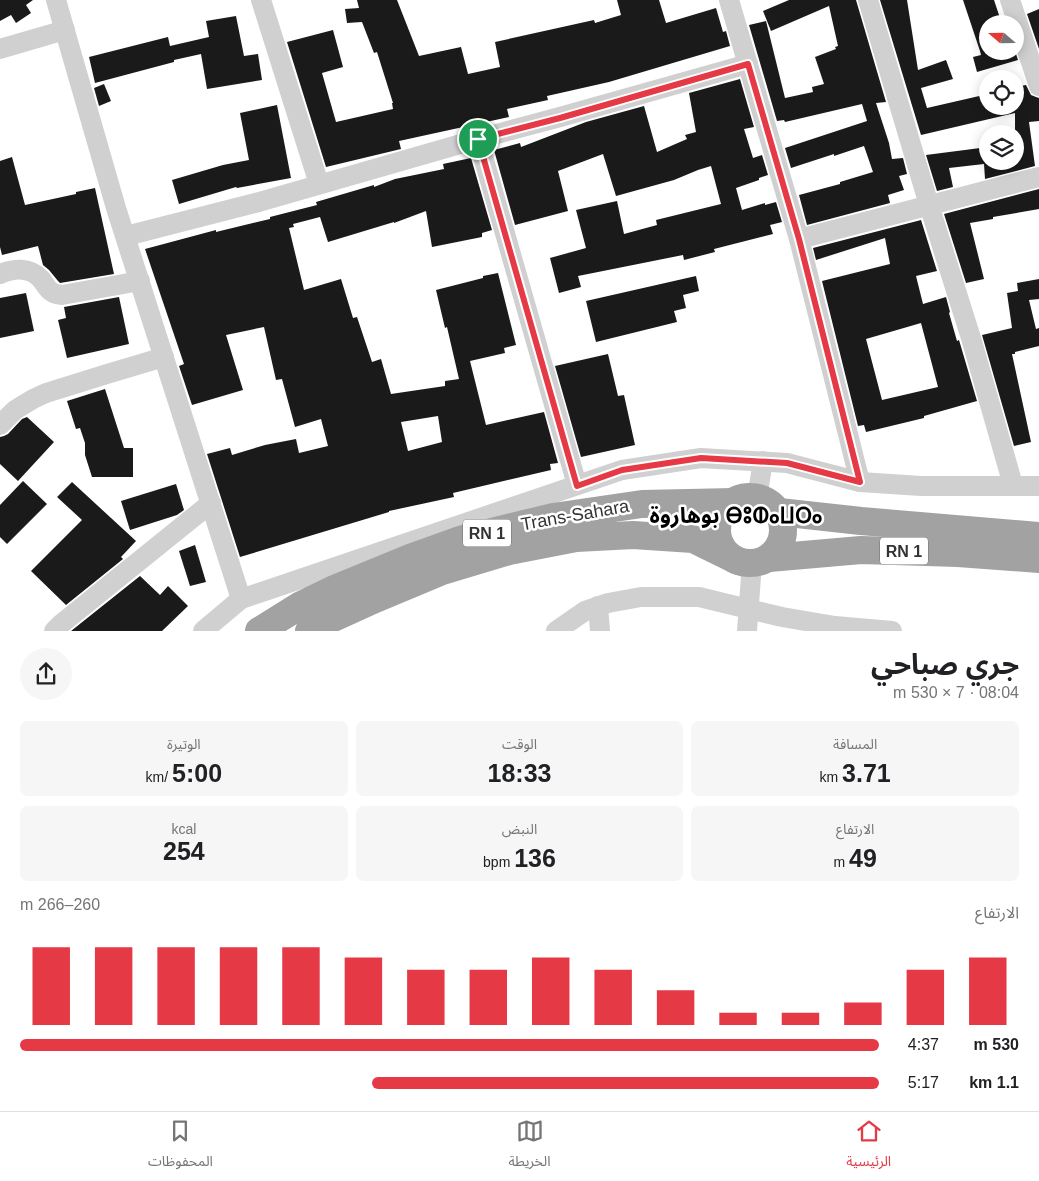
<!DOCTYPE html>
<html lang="ar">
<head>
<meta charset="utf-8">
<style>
  :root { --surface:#fff; --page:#f6f6f6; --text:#202124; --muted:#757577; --line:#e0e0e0; --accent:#e63946 }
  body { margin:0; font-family:Helvetica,"Noto Sans Arabic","Noto Sans Tifinagh",sans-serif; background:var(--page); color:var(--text); direction:rtl; height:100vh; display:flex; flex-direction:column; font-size:19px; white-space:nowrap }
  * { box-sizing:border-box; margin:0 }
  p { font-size:16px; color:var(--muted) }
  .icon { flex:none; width:28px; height:28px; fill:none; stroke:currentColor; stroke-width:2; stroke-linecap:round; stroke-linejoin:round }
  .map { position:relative; height:631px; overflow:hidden; direction:ltr }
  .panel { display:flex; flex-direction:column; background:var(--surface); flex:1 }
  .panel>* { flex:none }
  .needle { width:32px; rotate:290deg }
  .controls { position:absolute; left:979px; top:15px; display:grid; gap:10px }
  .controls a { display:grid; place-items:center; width:45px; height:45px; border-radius:50%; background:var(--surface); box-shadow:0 2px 12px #0003; font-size:25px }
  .pin { position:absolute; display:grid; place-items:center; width:42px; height:42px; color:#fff; margin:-21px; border:2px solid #fff; border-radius:50%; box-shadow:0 1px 5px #0007 }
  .round { display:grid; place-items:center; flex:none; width:52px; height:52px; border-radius:26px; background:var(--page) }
  .summary { display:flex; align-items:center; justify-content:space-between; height:85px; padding:0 20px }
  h1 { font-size:28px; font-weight:700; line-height:38px }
  .stats { display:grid; grid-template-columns:repeat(3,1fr); gap:8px; height:85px; padding:5px 20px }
  .stats div { display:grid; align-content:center; border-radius:8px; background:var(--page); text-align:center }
  .stats b { font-size:25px; font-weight:700 }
  .stats small { font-size:14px; font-weight:400 }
  .stats p { font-size:14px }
  .chart { height:140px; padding:10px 20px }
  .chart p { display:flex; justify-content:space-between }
  .chart svg { width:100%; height:90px; margin-top:5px; stroke:var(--accent); stroke-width:6 }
  ul { padding:0 20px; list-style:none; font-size:16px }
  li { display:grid; grid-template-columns:80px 60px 1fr; align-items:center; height:38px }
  li i { height:12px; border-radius:6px; background:var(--accent) }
  .tabs { display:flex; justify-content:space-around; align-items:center; height:70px; border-top:1px solid var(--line); background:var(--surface); font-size:14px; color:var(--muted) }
  .tabs a { display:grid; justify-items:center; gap:2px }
  .tabs .current { color:var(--accent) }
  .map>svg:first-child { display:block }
</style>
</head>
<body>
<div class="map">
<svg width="1039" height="631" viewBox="0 0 1039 631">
  <rect width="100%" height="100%" fill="#fff"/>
  <g fill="#1a1a1a" fill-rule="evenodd">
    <polygon points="0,0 33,0 26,5 31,13 16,23 11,15 0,21"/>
    <polygon points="357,0 397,0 419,56 461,47 468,74 500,67 495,42 594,20 595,23 621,15 617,0 659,0 666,23 716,8 723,32 726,31 730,46 609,82 547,96 548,100 507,109 509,117 399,141 401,149 326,167 287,42 333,30 343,67 322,73 336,122 393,109 392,103 393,103 377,52 374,53 362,22 347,23 345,9 359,8"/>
    <polygon points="789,0 856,0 886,102 876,103 889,143 892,159 903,158 907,174 899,176 904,190 888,195 890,203 807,225 799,195 840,184 840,182 873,172 864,146 834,156 834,154 791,168 785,148 867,121 862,104 785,122 784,120 777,121 749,25 766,21 785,98 813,92 812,87 824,84 815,57 836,49 835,47 838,46 829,6 771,31 763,11"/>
    <polygon points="880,0 907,0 918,70 946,60 953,79 921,88 927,108 988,94 988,106 1015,106 1015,87 1026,85 1031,95 1036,97 1039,98 1039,121 1029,122 1035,166 985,179 984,164 949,168 953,187 937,191 926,155 988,147 988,161 1015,161 1015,113 921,135"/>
    <polygon points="963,0 994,0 1002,24 988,24 988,51 1015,51 1018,60 977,72 973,57 981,55 980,51"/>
    <polygon points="1039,9 1039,49 1027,14"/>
    <polygon points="236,16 244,56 258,54 262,80 207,89 201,54 174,60 174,62 95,83 89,57 168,37 170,46 209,37 206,21"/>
    <polygon points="740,79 754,127 744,129 753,158 762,155 768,175 759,178 759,180 736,188 742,210 765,203 765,205 776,202 782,222 770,225 773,234 714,249 715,252 684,260 683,255 578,276 581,287 559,293 550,258 586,248 576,210 617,201 624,234 657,225 656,220 721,204 711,166 698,170 674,180 616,196 603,154 558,171 568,211 515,225 494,150 520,143 521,147 586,122 644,106 657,152 687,139 685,135 696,132 689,93"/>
    <polygon points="104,84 111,101 99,106 94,88"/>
    <polygon points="277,105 291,178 237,188 236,187 179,204 172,180 223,165 249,160 240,113"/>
    <polygon points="12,157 25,205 76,194 76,192 95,188 114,274 60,283 58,281 49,270 43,265 38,246 2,255 0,247 0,161"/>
    <path d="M471 158 492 230 482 233V237L432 247 426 211 394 223V222L328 242 320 217 293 224 294 227 289 228 304 290 341 279 353 318 357 317 372 362 381 359 391 394 445 386V381L459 379 447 327 445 328 436 290 483 278V276L498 273 516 345 504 348 505 353 470 361 486 425 544 412 558 463 550 464 551 470 453 493 454 497 389 511V512L240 557 207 454 230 448 232 455 265 445 296 439 299 453 328 446 321 419 295 427 282 379 276 380 264 327 226 335 243 390 192 405 179 366 184 364 145 249 216 230V232L270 219V217L317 205 316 202 374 185V187L395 179 444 169 443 164ZM438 416 442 442 408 451 401 422Z"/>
    <polygon points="1039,189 1039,209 993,217 993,219 970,223 984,279 966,283 944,214"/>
    <path d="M921 220 937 271 916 276 923 304 946 297 950 312 949 313 957 341 959 340 977 401 924 416V418L866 432 864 425 858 426 822 281 890 264 885 238 816 260 813 248ZM921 323 938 387 882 400 866 339Z"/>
    <polygon points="696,276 699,291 683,295 686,308 674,311 677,322 596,342 586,301"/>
    <polygon points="1039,279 1039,299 1029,300 1036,329 1039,328 1039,346 1015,352 1015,354 1012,354 1031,442 1014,446 982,335 1012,328 1007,293 1018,291 1017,283"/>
    <polygon points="26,293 34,331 0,338 0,298"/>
    <polygon points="119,297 129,344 67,358 58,320 66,318 64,307"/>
    <polygon points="608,354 618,396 624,395 635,445 581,457 555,366"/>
    <polygon points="105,389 124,448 133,448 133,477 92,477 85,455 85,443 80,428 76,429 67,401"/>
    <polygon points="27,417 54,442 18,481 0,464 0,437 4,436 8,434 22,419"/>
    <polygon points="23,481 47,504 7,544 0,537 0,505"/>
    <polygon points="72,482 136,541 121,557 123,559 66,605 31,571 82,520 57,497"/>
    <polygon points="176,484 184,510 177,515 130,530 121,501"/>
    <polygon points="195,545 206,582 190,586 179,551"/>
    <polygon points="140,576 160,595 168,586 188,606 162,631 71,631"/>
  </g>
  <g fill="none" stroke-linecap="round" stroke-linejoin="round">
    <g stroke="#d0d0d0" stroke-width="20">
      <polyline points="56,0 116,208 241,599 622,470 701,458 787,463 860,482 921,486 1039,486"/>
      <polyline points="261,0 319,184"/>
      <polyline points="729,0 799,239 860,482"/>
      <polyline points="868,0 929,205 971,338 1013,485"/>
      <polyline points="1010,0 1039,86"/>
      <polyline points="0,49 65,30"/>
      <polyline points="478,139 577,485"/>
      <polyline points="126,236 259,202 478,139 560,117 748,64"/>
      <polyline points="799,239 1039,177"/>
      <path d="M0 274C14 268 30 267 41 279 48 288 49 294 62 295L140 281"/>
      <polyline points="0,425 15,410 33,399 46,393 107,374 164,357"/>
      <polyline points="757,498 763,461"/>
      <polyline points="598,606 600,631"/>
      <polyline points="54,631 61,624 211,503"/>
      <polyline points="203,631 241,599"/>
      <polyline points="556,631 585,611 608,603 641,597 699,597 782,617 835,626 892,631"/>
      <polyline points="747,631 752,563"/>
    </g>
    <g stroke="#a2a2a2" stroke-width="28">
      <circle cx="750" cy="530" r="33"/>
      <polyline points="779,512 861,521 1039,536"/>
      <polyline points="769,558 861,550 958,553 1039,559"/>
      <polyline points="259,631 301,605 332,590 410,558 463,539 553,517 642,504 734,502"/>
      <polyline points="309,631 331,619 375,599 442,571 509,551 576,538 633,535 693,539 738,561"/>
    </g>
  </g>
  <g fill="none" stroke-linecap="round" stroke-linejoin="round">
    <defs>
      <polygon id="route" points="748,64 799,239 860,482 787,463 701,458 622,470 577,486 478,139 560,118"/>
    </defs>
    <use href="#route" stroke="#fff" stroke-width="10"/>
    <use href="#route" stroke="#e63946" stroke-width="6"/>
  </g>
  <g text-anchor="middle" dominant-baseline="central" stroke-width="5" stroke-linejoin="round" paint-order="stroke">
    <g fill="#fff" stroke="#707070" stroke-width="1">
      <rect x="463" y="519.5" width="48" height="27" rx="4"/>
      <rect x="880" y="537.5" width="48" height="27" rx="4"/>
    </g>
    <g font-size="16" font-weight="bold" fill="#333">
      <text x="487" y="533">RN 1</text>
      <text x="904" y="551">RN 1</text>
    </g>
    <g font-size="18" fill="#333" stroke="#fff">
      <text transform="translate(575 515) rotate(-10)">Trans-Sahara</text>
    </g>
    <g font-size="22" font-weight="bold" fill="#000" stroke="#fff">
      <text x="736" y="515">بوهاروة ⴱⵓⵀⴰⵡⵔⴰ</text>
    </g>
  </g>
</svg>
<div class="controls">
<a><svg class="needle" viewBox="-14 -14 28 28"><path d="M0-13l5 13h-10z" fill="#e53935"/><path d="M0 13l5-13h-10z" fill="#757577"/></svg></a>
<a><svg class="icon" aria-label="locate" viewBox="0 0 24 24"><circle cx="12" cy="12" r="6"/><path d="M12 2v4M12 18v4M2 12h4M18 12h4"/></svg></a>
<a><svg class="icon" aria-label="layers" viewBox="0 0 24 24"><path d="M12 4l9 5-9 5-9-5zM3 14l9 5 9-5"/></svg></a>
</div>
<div class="pin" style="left:478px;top:139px;background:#1e9e55"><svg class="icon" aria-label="arrive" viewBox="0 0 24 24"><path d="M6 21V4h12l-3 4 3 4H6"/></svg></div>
</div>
<section class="panel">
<div class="summary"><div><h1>جري صباحي</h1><p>08:04 · 7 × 530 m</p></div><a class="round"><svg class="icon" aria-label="share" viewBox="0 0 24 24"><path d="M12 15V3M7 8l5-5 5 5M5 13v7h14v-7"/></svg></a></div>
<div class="stats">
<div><p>المسافة</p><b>3.71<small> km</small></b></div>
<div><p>الوقت</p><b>18:33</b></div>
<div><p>الوتيرة</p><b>5:00<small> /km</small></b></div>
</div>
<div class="stats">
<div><p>الارتفاع</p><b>49<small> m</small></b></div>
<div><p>النبض</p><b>136<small> bpm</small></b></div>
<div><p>kcal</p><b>254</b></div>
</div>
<div class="chart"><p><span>الارتفاع</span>260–266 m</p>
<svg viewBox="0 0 160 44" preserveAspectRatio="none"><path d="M5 44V6M15 44V6M25 44V6M35 44V6M45 44V6M55 44V11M65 44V17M75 44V17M85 44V11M95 44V17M105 44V27M115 44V38M125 44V38M135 44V33M145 44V17M155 44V11"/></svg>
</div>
<ul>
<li><b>530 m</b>4:37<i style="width:100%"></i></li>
<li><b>1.1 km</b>5:17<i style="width:59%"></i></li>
</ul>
</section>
<nav class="tabs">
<a class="current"><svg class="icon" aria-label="home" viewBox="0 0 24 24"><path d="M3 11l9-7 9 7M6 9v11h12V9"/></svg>الرئيسية</a>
<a><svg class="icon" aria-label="map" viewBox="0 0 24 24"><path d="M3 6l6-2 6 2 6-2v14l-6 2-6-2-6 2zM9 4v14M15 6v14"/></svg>الخريطة</a>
<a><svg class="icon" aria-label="saved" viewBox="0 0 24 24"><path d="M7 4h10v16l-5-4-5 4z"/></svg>المحفوظات</a>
</nav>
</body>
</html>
